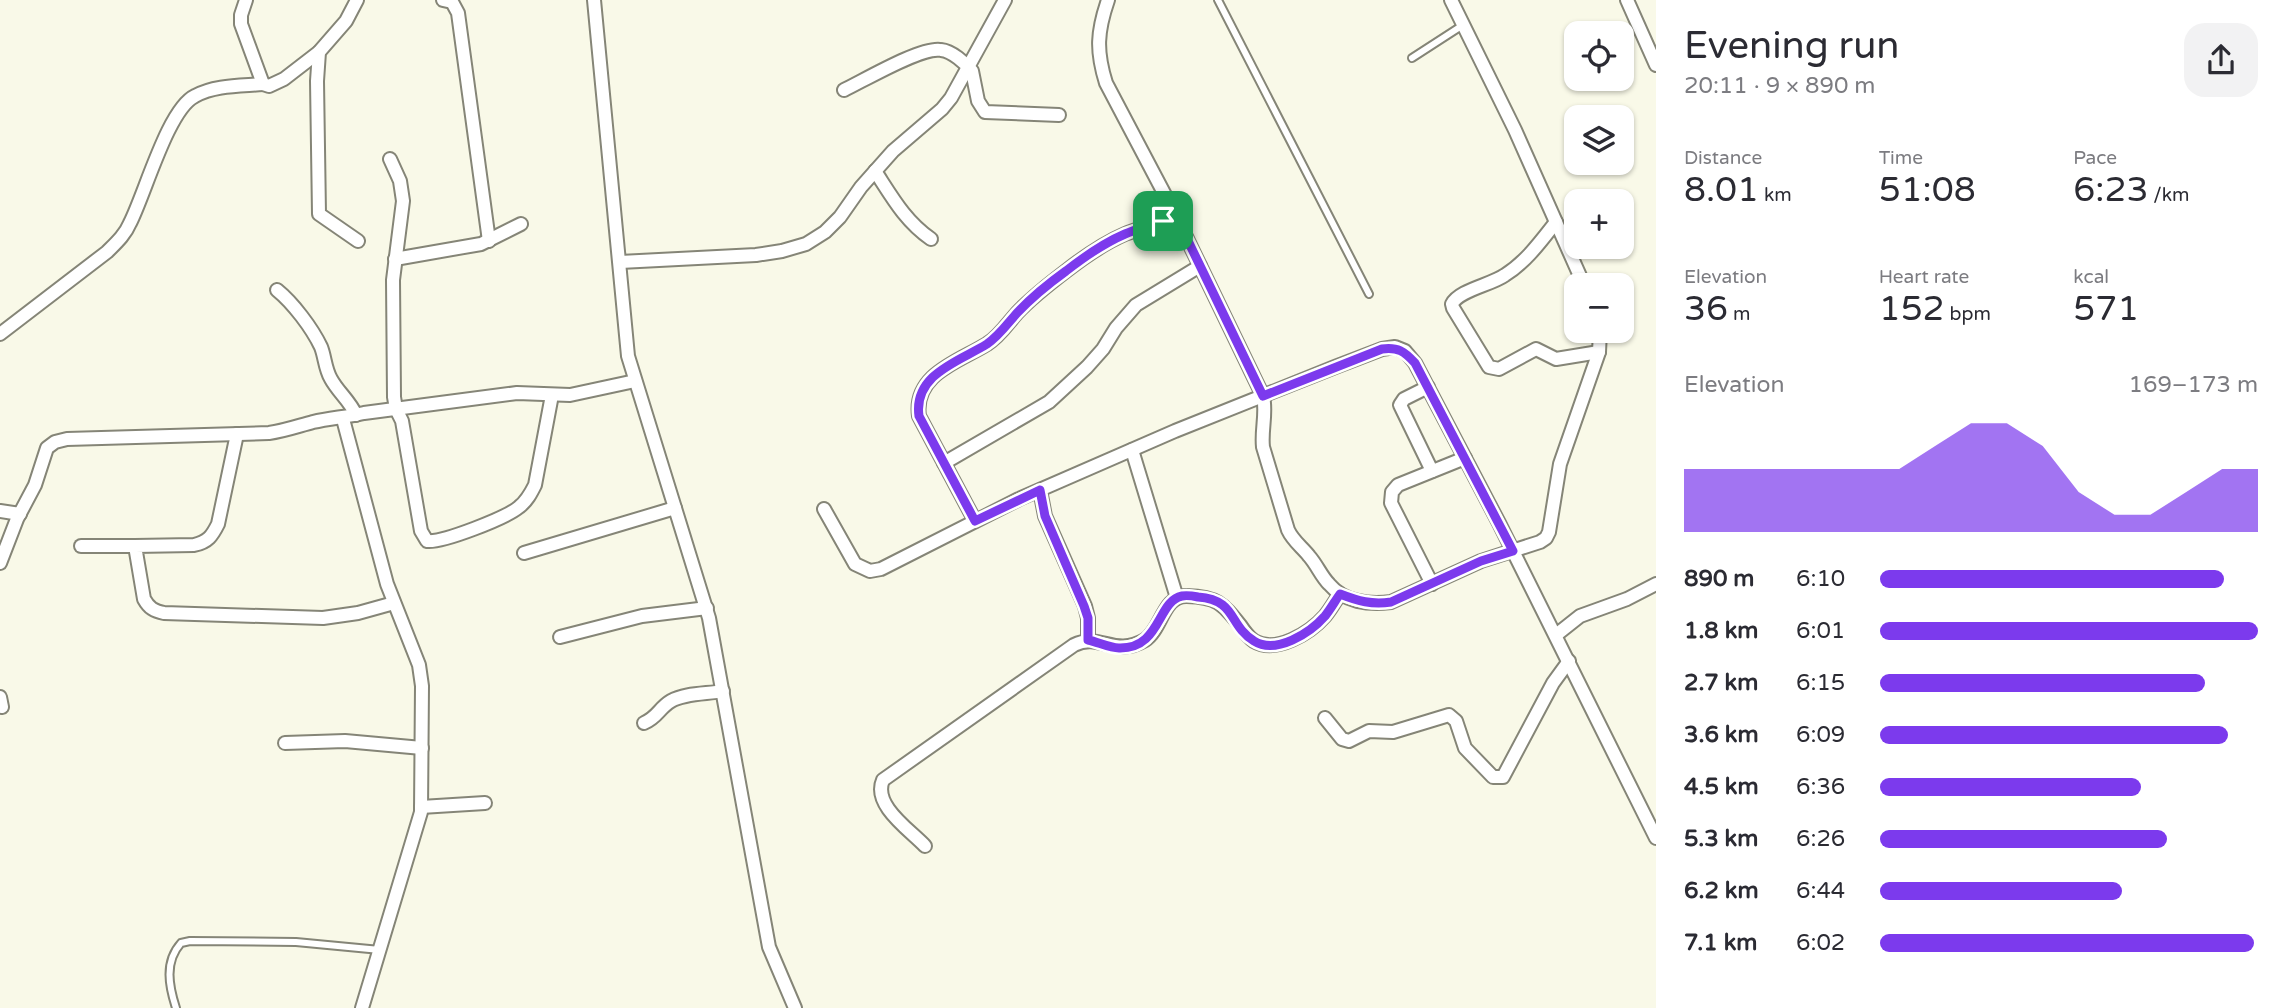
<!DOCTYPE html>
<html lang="en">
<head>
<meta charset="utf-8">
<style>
  :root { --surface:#fff; --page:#f2f2f3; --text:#2b2b33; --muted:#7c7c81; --accent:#7c3aed }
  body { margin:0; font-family:"Varela Round",sans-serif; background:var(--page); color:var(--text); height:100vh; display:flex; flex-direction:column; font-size:26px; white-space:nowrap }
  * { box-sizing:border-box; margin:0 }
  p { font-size:23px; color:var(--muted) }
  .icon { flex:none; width:38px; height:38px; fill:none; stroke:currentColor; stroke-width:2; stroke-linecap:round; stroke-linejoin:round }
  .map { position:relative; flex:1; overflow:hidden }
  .sheet { display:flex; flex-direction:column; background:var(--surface); width:630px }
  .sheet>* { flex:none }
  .controls { position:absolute; left:1564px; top:21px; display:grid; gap:14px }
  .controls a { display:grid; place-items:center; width:70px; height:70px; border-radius:14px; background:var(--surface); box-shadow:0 2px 5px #0004; font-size:35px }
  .pin { position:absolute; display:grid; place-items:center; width:60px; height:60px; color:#fff; margin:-30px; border-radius:14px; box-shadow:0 4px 10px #0006 }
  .round { display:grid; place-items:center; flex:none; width:74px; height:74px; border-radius:21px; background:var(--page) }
  .headline { display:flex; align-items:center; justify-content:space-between; height:119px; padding:0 28px }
  h1 { font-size:38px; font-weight:600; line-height:52px }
  .stats { display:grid; grid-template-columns:repeat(3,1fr); gap:10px; height:119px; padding:7px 28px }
  .stats div { display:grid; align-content:center }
  .stats b { font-size:35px; font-weight:600 }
  .stats small { font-size:19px; font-weight:400 }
  .stats p { font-size:19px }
  .chart { height:196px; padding:14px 28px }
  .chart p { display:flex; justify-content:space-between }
  .chart svg { width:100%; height:126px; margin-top:7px; fill:var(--accent); opacity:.7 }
  ul { padding:0 28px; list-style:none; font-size:23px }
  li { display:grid; grid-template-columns:112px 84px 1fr; align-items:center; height:52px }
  li i { height:18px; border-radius:9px; background:var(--accent) }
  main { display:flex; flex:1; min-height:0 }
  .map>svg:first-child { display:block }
</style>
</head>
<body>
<main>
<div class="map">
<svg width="1656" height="1008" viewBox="0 0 1656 1008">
  <rect width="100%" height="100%" fill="#f9f9e8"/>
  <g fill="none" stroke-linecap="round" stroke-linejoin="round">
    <defs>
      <g id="lane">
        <polyline points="1218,0 1369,294"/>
        <polyline points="1412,58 1463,25"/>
        <path d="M176 1008C169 986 164 962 181 943L190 941 296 942 380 950"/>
      </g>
      <g id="street">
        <polyline points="246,0 241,15 241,24 263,84 269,86 284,79 319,52"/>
        <polyline points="357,0 346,21 319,52 317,81 319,214 358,241"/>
        <polyline points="443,0 452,2 458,13 489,241"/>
        <polyline points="594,0 628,356 709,618 769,947 795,1008"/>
        <path d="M1108 0C1097 32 1096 51 1106 83L1175 214 1263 396C1267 413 1261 430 1263 447L1288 530C1293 541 1302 547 1309 556 1317 565 1321 576 1329 584 1344 602 1369 605 1391 602L1481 561 1540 542 1546 538 1549 532 1560 464 1599 352 1600 331"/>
        <polyline points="1451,0 1515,130 1584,285"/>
        <polyline points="1627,0 1656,65"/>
        <path d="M844 90C863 81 922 46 941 50 952 51 965 63 972 71L978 101 985 112 1059 115"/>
        <path d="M390 159 400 181 403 201 393 280 394 397 396 409 402 421 421 531 427 541C442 543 506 518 519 507 527 501 531 493 535 485L552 395"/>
        <path d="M875 171C892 197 905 221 931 239"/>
        <path d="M1556 222C1541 241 1526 262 1505 275 1491 285 1459 290 1452 304L1453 308 1489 367 1499 369 1536 349 1556 359 1599 352"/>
        <polyline points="395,259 481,244 521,224"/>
        <polyline points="620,262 756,255 782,251 806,244 825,232 840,217 861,187 893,151 942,109 951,98 1005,0"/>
        <path d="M277 290C293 303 312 328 321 347 325 357 325 369 331 379 338 392 350 401 356 415"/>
        <path d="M0 334 107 252C116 243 125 235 130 223 145 194 168 109 195 96 215 85 241 86 263 84"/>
        <polyline points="1428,387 1404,399 1400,405 1432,471"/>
        <polyline points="343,419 387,584 419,665 422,686 421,812 362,1008"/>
        <path d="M237 434 218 524C212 536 208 542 194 545L135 546 144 599C149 608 154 611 164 613L323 618 358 613 394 603"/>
        <polyline points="1132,450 1177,598"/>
        <polyline points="944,463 1049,402 1087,367 1103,349 1116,328 1136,305 1200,266"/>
        <polyline points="1040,490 1045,516 1085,606 1088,618 1088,640"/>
        <polyline points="824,509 855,564 870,571 881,569 1019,499 1175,431 1335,367 1382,349 1395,347 1405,351 1415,363 1499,523 1656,838"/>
        <polyline points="0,511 20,514"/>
        <path d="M975 521 919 416C913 374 960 361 987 344 999 337 1008 323 1017 313 1032 297 1049 284 1066 271 1084 257 1104 243 1125 234 1142 227 1159 224 1175 214"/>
        <polyline points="81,546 135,546"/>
        <polyline points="524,553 675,508"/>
        <path d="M0 563 17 519 35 485 47 448 55 442 67 439 269 433C284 431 298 426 313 422 330 418 347 417 364 413L517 393 570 395 635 381"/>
        <polyline points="1432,584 1391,503 1392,492 1398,485 1465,458"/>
        <polyline points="1556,635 1580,616 1627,599 1656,584"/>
        <polyline points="560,637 642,616 707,608"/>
        <polyline points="0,697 2,707"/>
        <polyline points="1325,718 1342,739 1349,741 1369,731 1393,732 1449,715 1456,721 1465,748 1493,777 1503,777 1553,683 1569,661"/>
        <path d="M644 723C658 717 659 708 671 701 685 693 707 694 723 691"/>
        <polyline points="285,743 345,741 422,748"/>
        <polyline points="421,807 485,803"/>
        <path d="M925 846C910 830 872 805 883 780L1074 645C1100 632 1114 658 1145 640 1162 629 1163 595 1187 596 1217 597 1222 603 1240 625 1244 631 1248 637 1254 641 1276 654 1310 633 1325 616 1331 609 1335 601 1340 594"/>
      </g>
    </defs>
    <use href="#lane" stroke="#858577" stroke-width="10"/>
    <use href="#street" stroke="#858577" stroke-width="16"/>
    <use href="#lane" stroke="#fff" stroke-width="6"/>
    <use href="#street" stroke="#fff" stroke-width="12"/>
  </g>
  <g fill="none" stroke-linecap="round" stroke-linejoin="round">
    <defs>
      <path id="route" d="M1175 214 1263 396 1382 349C1398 347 1404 351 1415 363L1513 551 1481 561 1391 602C1372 605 1358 601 1340 594 1335 601 1330 610 1325 616 1310 633 1276 655 1254 641 1228 625 1237 600 1198 597 1193 596 1187 595 1182 596 1157 601 1161 649 1119 648 1109 648 1098 642 1088 640V618L1084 606 1045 516 1040 490 975 521 919 416C913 374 960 361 987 344 999 336 1008 323 1017 313 1032 297 1048 284 1066 271 1084 257 1104 243 1125 234 1142 227 1159 223 1175 214Z"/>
    </defs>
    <use href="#route" stroke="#fff" stroke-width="14"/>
    <use href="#route" stroke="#7c3aed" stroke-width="9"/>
  </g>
</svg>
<div class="controls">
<a><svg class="icon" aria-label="locate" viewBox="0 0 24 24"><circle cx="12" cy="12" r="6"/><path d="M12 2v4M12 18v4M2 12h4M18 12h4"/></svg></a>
<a><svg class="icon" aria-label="layers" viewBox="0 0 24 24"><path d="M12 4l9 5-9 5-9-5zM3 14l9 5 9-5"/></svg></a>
<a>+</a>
<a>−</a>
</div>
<div class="pin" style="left:1163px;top:221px;background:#1e9e55"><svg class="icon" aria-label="arrive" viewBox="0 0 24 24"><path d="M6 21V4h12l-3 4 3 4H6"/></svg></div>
</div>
<section class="sheet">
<div class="headline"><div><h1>Evening run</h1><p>20:11 · 9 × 890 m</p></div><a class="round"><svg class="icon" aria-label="share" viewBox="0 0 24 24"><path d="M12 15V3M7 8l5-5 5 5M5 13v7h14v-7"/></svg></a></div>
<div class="stats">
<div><p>Distance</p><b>8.01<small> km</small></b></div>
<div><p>Time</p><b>51:08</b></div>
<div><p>Pace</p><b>6:23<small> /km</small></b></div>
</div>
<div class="stats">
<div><p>Elevation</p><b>36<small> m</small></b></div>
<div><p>Heart rate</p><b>152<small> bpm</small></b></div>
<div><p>kcal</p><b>571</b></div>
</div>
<div class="chart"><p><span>Elevation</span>169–173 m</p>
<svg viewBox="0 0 160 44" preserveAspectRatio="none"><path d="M0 44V22L10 22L20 22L30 22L40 22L50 22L60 22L70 14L80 6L90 6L100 14L110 30L120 38L130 38L140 30L150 22L160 22V44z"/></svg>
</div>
<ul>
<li><b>890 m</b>6:10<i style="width:91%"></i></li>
<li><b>1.8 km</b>6:01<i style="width:100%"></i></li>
<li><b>2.7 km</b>6:15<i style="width:86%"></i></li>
<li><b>3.6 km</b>6:09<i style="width:92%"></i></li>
<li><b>4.5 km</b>6:36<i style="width:69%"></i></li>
<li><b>5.3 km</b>6:26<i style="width:76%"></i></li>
<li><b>6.2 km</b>6:44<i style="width:64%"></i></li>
<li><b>7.1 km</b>6:02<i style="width:99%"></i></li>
</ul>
</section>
</main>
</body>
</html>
